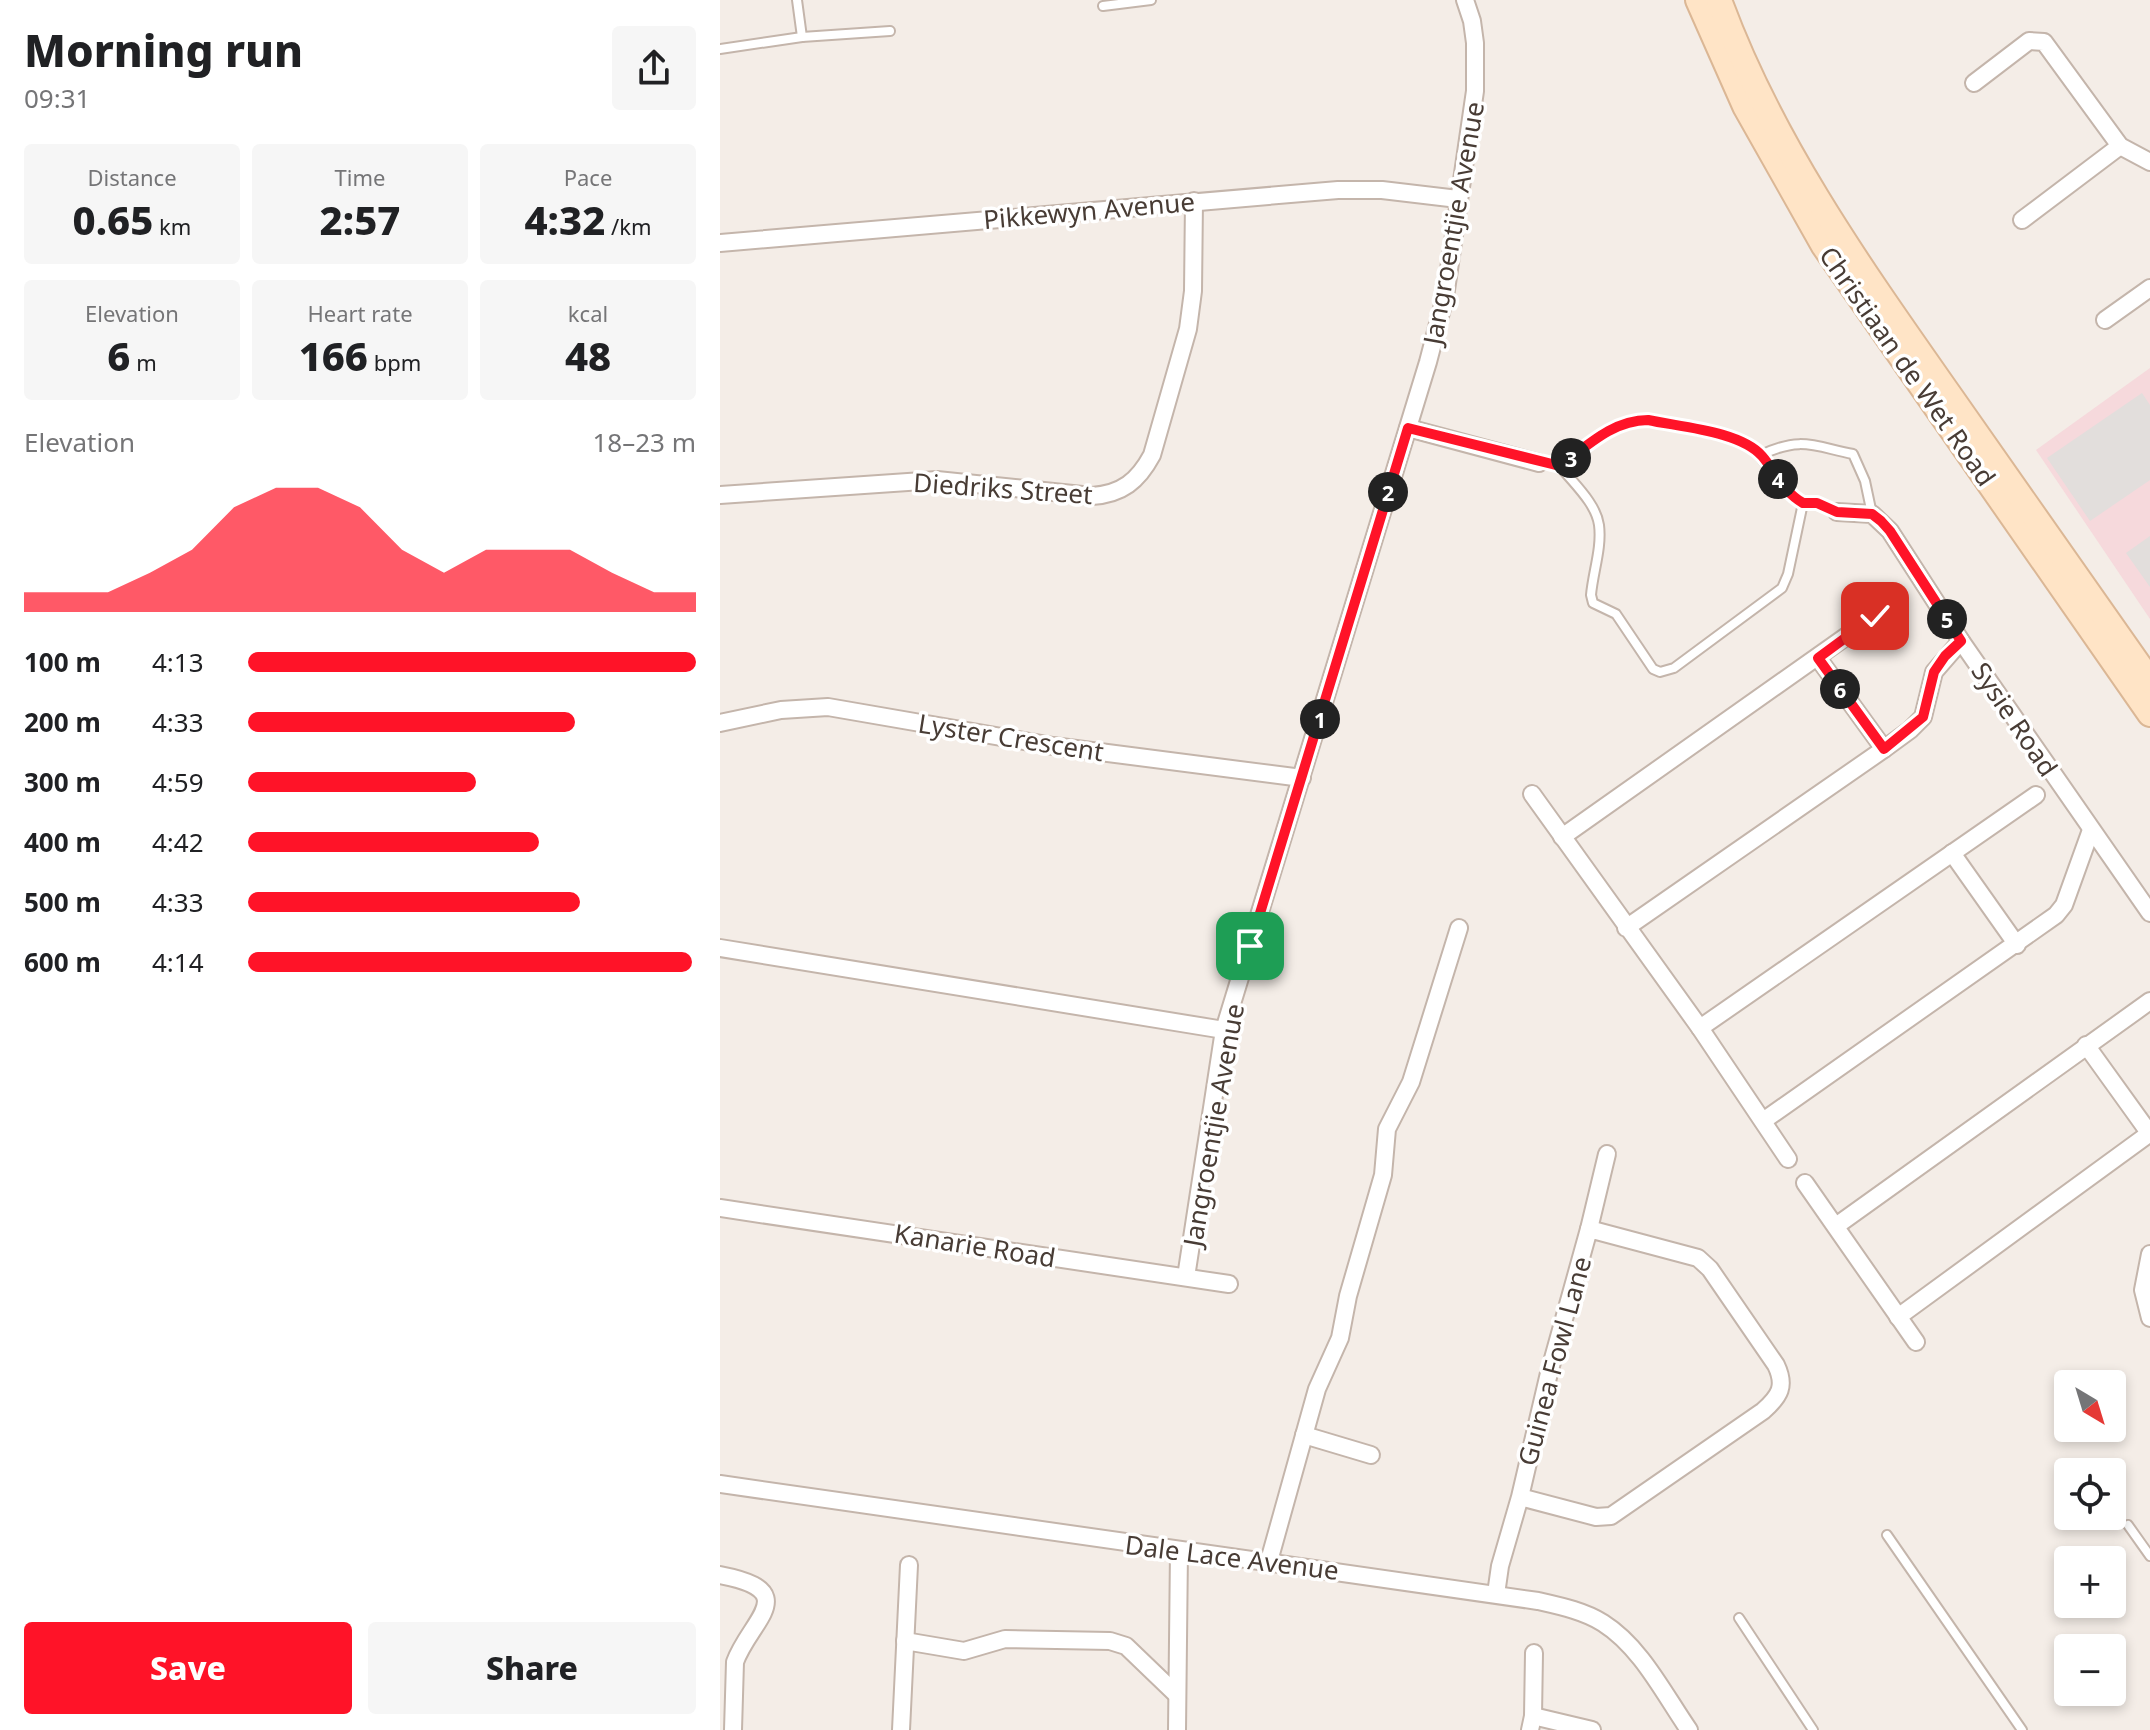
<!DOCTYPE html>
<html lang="en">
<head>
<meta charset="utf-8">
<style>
  :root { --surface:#fff; --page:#f6f6f6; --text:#202124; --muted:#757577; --accent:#ff1328 }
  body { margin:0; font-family:"Noto Sans",sans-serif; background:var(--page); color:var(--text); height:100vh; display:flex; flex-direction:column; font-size:30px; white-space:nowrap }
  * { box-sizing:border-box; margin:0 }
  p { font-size:26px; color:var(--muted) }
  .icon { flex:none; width:44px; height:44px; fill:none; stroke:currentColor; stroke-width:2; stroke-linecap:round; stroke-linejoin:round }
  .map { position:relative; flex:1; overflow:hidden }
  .drawer { display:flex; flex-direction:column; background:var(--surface); width:720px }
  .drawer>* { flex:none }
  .needle { width:52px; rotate:142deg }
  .buttons { position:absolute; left:1334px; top:1370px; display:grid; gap:16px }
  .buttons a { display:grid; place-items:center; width:72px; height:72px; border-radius:8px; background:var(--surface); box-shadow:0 4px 12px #0003; font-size:40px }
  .pin { position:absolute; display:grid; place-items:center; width:68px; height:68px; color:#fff; margin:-34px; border-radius:16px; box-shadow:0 4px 12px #0006 }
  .km { position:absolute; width:40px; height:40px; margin:-20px; border-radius:50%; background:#222; color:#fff; font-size:22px; line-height:40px; text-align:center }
  .round { display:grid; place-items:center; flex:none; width:84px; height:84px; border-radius:8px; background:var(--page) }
  .head { display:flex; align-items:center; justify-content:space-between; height:136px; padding:0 24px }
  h1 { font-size:44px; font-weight:800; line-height:60px }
  .figures { display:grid; grid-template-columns:repeat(3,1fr); gap:12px; height:136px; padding:8px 24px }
  .figures div { display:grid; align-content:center; border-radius:8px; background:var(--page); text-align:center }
  .figures b { font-size:40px; font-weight:800 }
  .figures small { font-size:22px; font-weight:400 }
  .figures p { font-size:22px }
  .chart { height:224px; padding:16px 24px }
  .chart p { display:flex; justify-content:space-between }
  .chart svg { width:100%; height:144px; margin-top:8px; fill:var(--accent); opacity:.7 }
  .action { display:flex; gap:16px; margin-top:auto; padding:16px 24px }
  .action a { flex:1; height:92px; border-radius:8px; background:var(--accent); color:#fff; font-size:32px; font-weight:800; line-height:92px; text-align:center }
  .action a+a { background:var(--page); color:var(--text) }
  ul { padding:0 24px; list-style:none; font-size:26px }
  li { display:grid; grid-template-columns:128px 96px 1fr; align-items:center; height:60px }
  li i { height:20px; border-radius:10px; background:var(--accent) }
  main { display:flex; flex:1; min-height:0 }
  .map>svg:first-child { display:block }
</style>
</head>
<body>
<main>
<section class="drawer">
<div class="head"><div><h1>Morning run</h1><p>09:31</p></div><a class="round"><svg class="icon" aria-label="share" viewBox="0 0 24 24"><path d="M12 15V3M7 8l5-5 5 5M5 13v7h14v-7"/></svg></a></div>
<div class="figures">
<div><p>Distance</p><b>0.65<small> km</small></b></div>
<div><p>Time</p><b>2:57</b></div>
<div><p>Pace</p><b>4:32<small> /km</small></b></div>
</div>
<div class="figures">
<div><p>Elevation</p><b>6<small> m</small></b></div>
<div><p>Heart rate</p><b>166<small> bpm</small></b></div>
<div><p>kcal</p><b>48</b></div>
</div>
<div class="chart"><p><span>Elevation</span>18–23 m</p>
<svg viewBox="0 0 160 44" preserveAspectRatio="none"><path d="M0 44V38L10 38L20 38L30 32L40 25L50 12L60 6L70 6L80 12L90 25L100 32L110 25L120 25L130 25L140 32L150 38L160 38V44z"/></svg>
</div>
<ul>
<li><b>100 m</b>4:13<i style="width:100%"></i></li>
<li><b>200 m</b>4:33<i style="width:73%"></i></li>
<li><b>300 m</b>4:59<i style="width:51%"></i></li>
<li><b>400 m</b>4:42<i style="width:65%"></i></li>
<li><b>500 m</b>4:33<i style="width:74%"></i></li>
<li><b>600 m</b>4:14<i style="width:99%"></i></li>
</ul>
<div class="action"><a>Save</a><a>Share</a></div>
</section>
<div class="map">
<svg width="1430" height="1730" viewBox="0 0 1430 1730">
  <rect width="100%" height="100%" fill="#f4ede7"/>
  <polygon fill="#f6d9dc" points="1430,368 1430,619 1316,450"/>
  <g fill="#e2dedc">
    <polygon points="1422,393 1430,405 1430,480 1370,521 1327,458"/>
    <polygon points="1430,536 1430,587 1406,553"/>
  </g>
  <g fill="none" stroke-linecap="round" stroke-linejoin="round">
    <defs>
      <g id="service">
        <polyline points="77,0 82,37"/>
        <polyline points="383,6 431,0"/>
        <polyline points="0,49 82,37 170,31"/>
        <path d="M1041 455C1081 436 1093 446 1133 454L1145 481 1152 514"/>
        <path d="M819 463 840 466C853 483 876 503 879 525 882 548 873 572 871 595L873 603 896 614 933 669 940 672 954 668 1062 588 1068 574 1083 503"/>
        <path d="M840 466C867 446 892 420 928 420L1018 439C1048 454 1051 482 1075 499 1083 505 1090 500 1099 503 1106 506 1110 510 1117 512"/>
        <polyline points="1408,1525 1430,1556"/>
        <polyline points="1167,1535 1302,1730"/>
        <polyline points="1019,1618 1093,1730"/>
      </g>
      <g id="minor">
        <polyline points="1254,83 1309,41 1324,42 1400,146 1430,162"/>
        <polyline points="1302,220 1400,146"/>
        <polyline points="0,243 618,190 662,190 738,199"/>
        <polyline points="1385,320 1430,288"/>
        <polyline points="688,428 819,463"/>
        <path d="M0 495 217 480 372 496C402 494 418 481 432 455L468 329 473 291 474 201"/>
        <polyline points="1117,512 1152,514 1170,531 1241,641 1430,913"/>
        <polyline points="1098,658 1164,749 1190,730 1203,717 1214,672 1241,641"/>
        <polyline points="0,723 61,710 108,707 333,746 582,778"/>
        <polyline points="812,794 980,1028 1068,1159"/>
        <polyline points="842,837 1155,616"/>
        <polyline points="1232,853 1297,945"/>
        <polyline points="906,928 1164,749"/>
        <polyline points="0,948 504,1030"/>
        <polyline points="980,1028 1316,795"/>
        <polyline points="1366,1045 1430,1134"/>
        <polyline points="1043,1121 1336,915 1344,905 1371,830"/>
        <polyline points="1085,1183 1196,1342"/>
        <polyline points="0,1208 509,1284"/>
        <polyline points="1116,1226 1430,1001"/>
        <polyline points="869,1229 887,1154"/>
        <polyline points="1430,1254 1423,1290 1430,1318"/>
        <polyline points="466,1277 504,1030 708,362 725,297 755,91 755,43 752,21 745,0"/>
        <polyline points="1178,1317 1430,1133"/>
        <polyline points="584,1435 651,1455"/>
        <path d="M0 1484 818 1601C840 1606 864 1611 883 1623 921 1647 944 1694 969 1730"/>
        <polyline points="549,1561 597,1389 620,1338 628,1296 663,1175 667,1129 691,1082 739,928"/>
        <path d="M0 1575C84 1591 30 1620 15 1662L13 1730"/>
        <path d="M776 1594 780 1566 800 1497 876 1517 891 1516 1043 1411C1060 1396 1066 1386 1056 1365L990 1269 978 1258 869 1229 829 1373 800 1497"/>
        <polyline points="185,1641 244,1651 285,1639 390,1641 406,1646 457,1695"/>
        <polyline points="813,1716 872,1730"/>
        <polyline points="181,1730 189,1565"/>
        <polyline points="457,1730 459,1551"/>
        <polyline points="810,1730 813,1716 814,1653"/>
      </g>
      <g id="secondary">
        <polyline points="978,0 1025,106 1104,246 1430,714"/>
        <path d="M999 0C1051 143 1141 269 1228 393 1295 489 1362 585 1430 681"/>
      </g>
    </defs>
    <use href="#service" stroke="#c4b5ab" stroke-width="12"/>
    <use href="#minor" stroke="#c4b5ab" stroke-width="20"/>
    <use href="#secondary" stroke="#dbb795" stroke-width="28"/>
    <use href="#service" stroke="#fff" stroke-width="8"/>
    <use href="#minor" stroke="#fff" stroke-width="16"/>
    <use href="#secondary" stroke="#ffe4c6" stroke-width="24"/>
  </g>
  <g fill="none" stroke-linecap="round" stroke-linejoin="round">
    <defs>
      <path id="route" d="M530 946 688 428 840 466C867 446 893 420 928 420 960 427 1020 431 1042 456 1056 472 1063 492 1083 503H1097L1117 512 1152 514 1161 521 1170 531 1241 641 1225 656 1214 672 1203 717 1164 749 1098 658 1155 616"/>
    </defs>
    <use href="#route" stroke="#fff" stroke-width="16"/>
    <use href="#route" stroke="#ff1328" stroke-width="10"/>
  </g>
  <g text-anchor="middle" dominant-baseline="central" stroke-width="7" stroke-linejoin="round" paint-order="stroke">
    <g font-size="26" fill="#483c35" stroke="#fff">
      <text transform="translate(369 210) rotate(-5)">Pikkewyn Avenue</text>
      <text transform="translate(733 223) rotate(-80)">Jangroentjie Avenue</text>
      <text transform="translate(1188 366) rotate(55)">Christiaan de Wet Road</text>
      <text transform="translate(283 488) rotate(4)">Diedriks Street</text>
      <text transform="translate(1295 719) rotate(56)">Sysie Road</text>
      <text transform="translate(291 737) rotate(9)">Lyster Crescent</text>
      <text transform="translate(493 1125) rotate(-80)">Jangroentjie Avenue</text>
      <text transform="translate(255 1245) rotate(9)">Kanarie Road</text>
      <text transform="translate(834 1361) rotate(-75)">Guinea Fowl Lane</text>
      <text transform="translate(512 1557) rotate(7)">Dale Lace Avenue</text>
    </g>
  </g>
</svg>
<div class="buttons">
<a><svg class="needle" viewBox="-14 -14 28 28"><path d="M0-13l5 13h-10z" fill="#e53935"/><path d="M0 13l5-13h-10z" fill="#757577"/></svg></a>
<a><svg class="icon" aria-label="locate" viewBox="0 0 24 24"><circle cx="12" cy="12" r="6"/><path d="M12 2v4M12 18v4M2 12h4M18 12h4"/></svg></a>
<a>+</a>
<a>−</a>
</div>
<div class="pin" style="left:530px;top:946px;background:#1e9e55"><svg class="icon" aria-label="arrive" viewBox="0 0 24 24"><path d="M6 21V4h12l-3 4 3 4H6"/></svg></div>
<div class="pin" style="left:1155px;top:616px;background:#d93025"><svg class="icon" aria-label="check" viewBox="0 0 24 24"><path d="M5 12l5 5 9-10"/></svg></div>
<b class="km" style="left:600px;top:719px">1</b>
<b class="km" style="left:668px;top:492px">2</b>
<b class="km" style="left:851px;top:458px">3</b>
<b class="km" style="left:1058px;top:479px">4</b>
<b class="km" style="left:1227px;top:619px">5</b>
<b class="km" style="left:1120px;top:689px">6</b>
</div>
</main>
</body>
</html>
